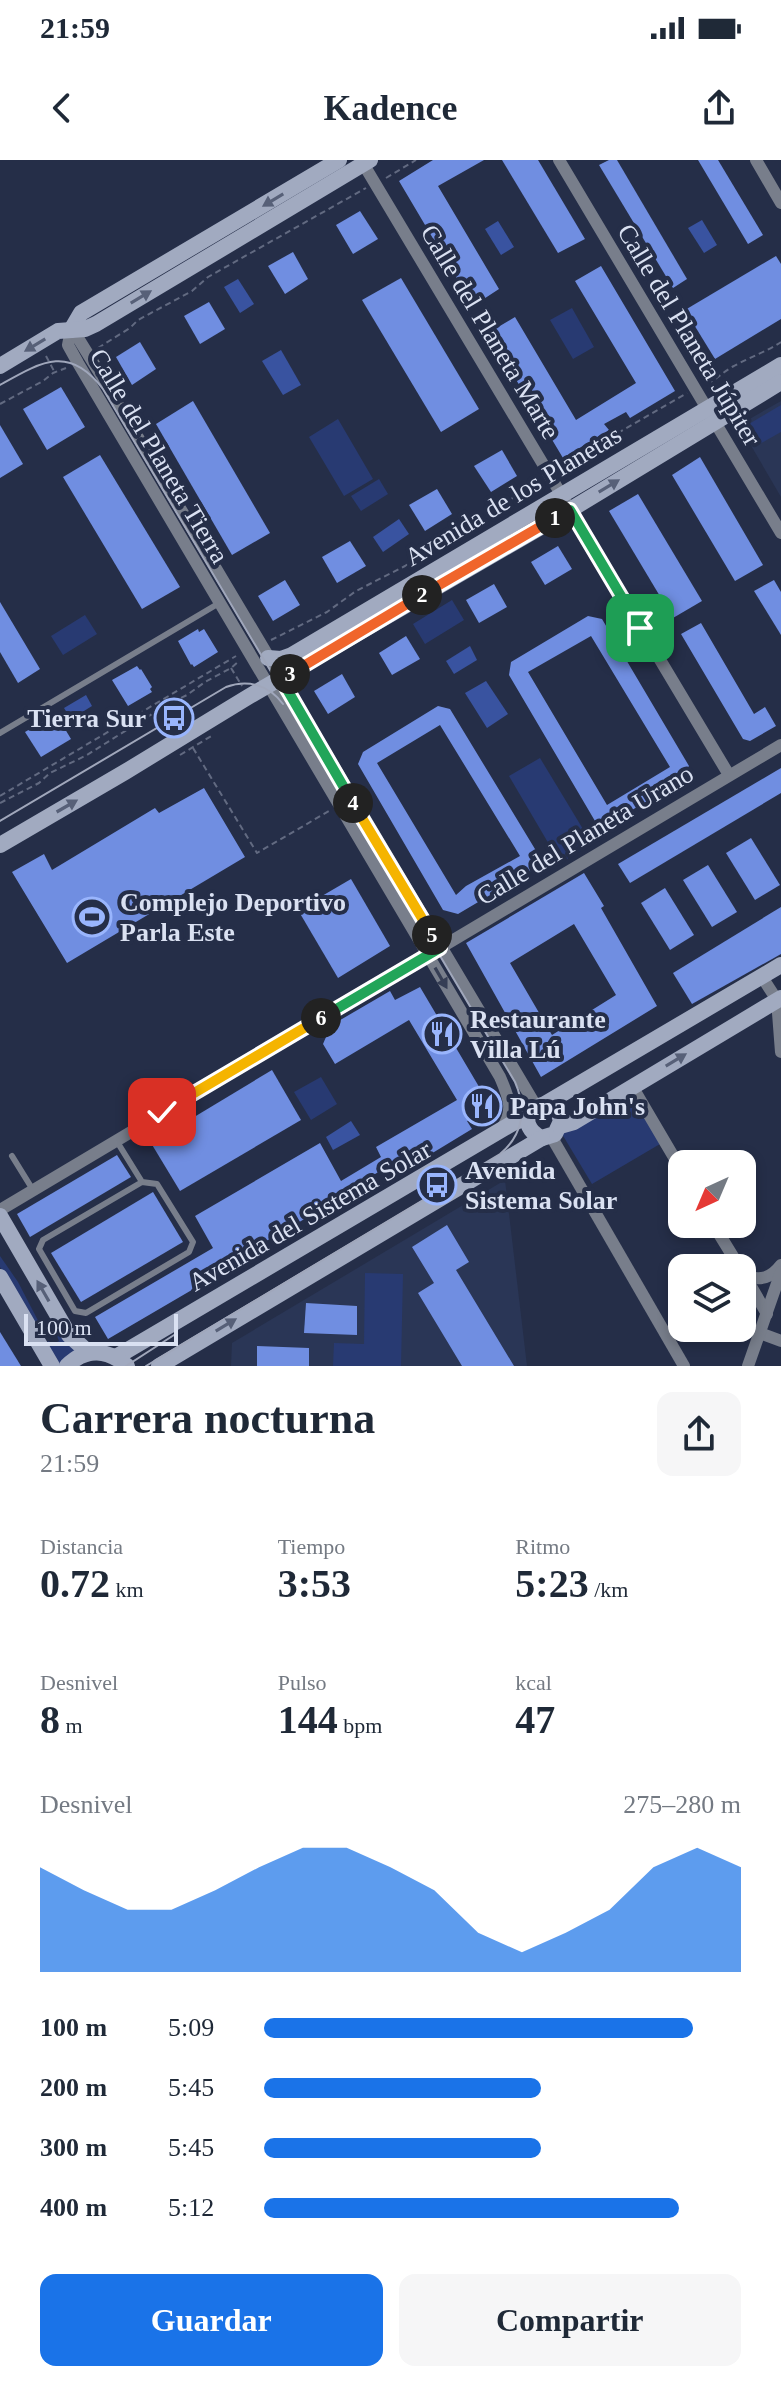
<!DOCTYPE html>
<html lang="es">
<head>
<meta charset="utf-8">
<style>
  :root { --surface:#fff; --page:#f6f6f7; --text:#1f2937; --muted:#747a83; --accent:#1a73e8 }
  body { margin:0; font-family:Georgia,serif; background:var(--page); color:var(--text); height:100vh; display:flex; flex-direction:column; font-size:30px; white-space:nowrap }
  * { box-sizing:border-box; margin:0 }
  p { font-size:26px; color:var(--muted) }
  .icon { flex:none; width:44px; height:44px; fill:none; stroke:currentColor; stroke-width:2; stroke-linecap:round; stroke-linejoin:round }
  .map { position:relative; height:1206px; overflow:hidden }
  .drawer { display:flex; flex-direction:column; background:var(--surface); flex:1 }
  .drawer>* { flex:none }
  .needle { width:52px; rotate:224deg }
  .tools { position:absolute; left:668px; top:990px; display:grid; gap:16px }
  .tools a { display:grid; place-items:center; width:88px; height:88px; border-radius:16px; background:var(--surface); box-shadow:0 4px 12px #0003; font-size:40px }
  .scale { position:absolute; left:24px; bottom:20px; width:154px; box-sizing:border-box; padding-left:8px; border:4px solid #dae1f2; border-top:0; font-size:22px; line-height:28px; white-space:nowrap; color:#dae1f2; -webkit-text-stroke:6px #252e48; paint-order:stroke }
  .pin { position:absolute; display:grid; place-items:center; width:68px; height:68px; color:#fff; margin:-34px; border-radius:16px; box-shadow:0 4px 12px #0006 }
  .km { position:absolute; width:40px; height:40px; margin:-20px; border-radius:50%; background:#222; color:#fff; font-size:22px; line-height:40px; text-align:center }
  .round { display:grid; place-items:center; flex:none; width:84px; height:84px; border-radius:16px; background:var(--page) }
  .head { display:flex; align-items:center; justify-content:space-between; height:136px; padding:0 40px }
  h1 { font-size:44px; font-weight:800; line-height:60px }
  .stats { display:grid; grid-template-columns:repeat(3,1fr); gap:12px; height:136px; padding:8px 40px }
  .stats div { display:grid; align-content:center }
  .stats b { font-size:40px; font-weight:800 }
  .stats small { font-size:22px; font-weight:400 }
  .stats p { font-size:22px }
  .chart { height:224px; padding:16px 40px }
  .chart p { display:flex; justify-content:space-between }
  .chart svg { width:100%; height:144px; margin-top:8px; fill:var(--accent); opacity:.7 }
  .action { display:flex; gap:16px; margin-top:auto; padding:16px 40px }
  .action a { flex:1; height:92px; border-radius:16px; background:var(--accent); color:#fff; font-size:32px; font-weight:800; line-height:92px; text-align:center }
  .action a+a { background:var(--page); color:var(--text) }
  ul { padding:0 40px; list-style:none; font-size:26px }
  li { display:grid; grid-template-columns:128px 96px 1fr; align-items:center; height:60px }
  li i { height:20px; border-radius:10px; background:var(--accent) }
  .status { display:flex; justify-content:space-between; align-items:center; height:56px; padding:0 40px; background:var(--surface); direction:ltr }
  .status svg { height:22px; fill:currentColor }
  header { display:flex; justify-content:space-between; align-items:center; height:104px; padding:0 40px; background:var(--surface); font-size:36px; font-weight:800 }
  .map>svg:first-child { display:block }
</style>
</head>
<body>
<div class="status"><b>21:59</b><svg viewBox="0 0 49 12"><path d="M0 12V9h3v3zM5 12V6h3v6zM10 12V3h3v9zM15 12V0h3v12zM26 1h20v11H26zM47 4h2v5h-2z"/></svg></div>
<header><svg class="icon" aria-label="back" viewBox="0 0 24 24"><path d="M15 5l-7 7 7 7"/></svg>Kadence<svg class="icon" aria-label="share" viewBox="0 0 24 24"><path d="M12 15V3M7 8l5-5 5 5M5 13v7h14v-7"/></svg></header>
<div class="map">
<svg width="781" height="1206" viewBox="0 0 781 1206">
  <rect width="100%" height="100%" fill="#252e48"/>
  <g fill="#2a3656">
    <polygon points="781,241 781,337 739,265"/>
    <polygon points="505,1020 527,1206 231,1206 232,1183"/>
  </g>
  <g fill="#283a72">
    <polygon points="572,148 594,187 573,199 550,160"/>
    <polygon points="781,245 781,272 756,286 744,267"/>
    <polygon points="338,259 373,319 344,336 309,277"/>
    <polygon points="379,319 388,334 361,351 351,336"/>
    <polygon points="452,440 464,460 425,484 413,464"/>
    <polygon points="85,455 97,474 63,495 51,476"/>
    <polygon points="540,598 592,684 560,703 509,616"/>
    <polygon points="321,917 337,944 311,960 294,932"/>
    <polygon points="631,932 660,984 592,1024 562,974"/>
    <polygon points="0,1096 18,1122 45,1174 41,1176 0,1107"/>
    <polygon points="365,1113 403,1114 401,1206 333,1206 334,1183 364,1184"/>
    <polygon points="62,1173 79,1190 60,1206 45,1183 49,1181 51,1185 59,1181 57,1176"/>
  </g>
  <g fill="#3953a0">
    <polygon points="702,60 717,85 704,93 688,68"/>
    <polygon points="498,61 514,87 501,95 485,69"/>
    <polygon points="238,119 254,144 240,153 224,127"/>
    <polygon points="281,190 301,225 283,235 262,201"/>
    <polygon points="399,359 409,374 383,392 373,377"/>
    <polygon points="470,486 477,500 454,514 446,501"/>
    <polygon points="486,521 508,554 487,568 465,533"/>
    <polygon points="86,535 92,546 71,559 64,548"/>
    <polygon points="351,961 360,975 333,990 326,977"/>
  </g>
  <g fill="#708ee1" fill-rule="evenodd">
    <polygon points="433,0 484,0 438,26 499,129 473,146 399,21"/>
    <polygon points="502,0 538,0 585,79 558,93"/>
    <polygon points="609,0 617,0 687,119 673,128 599,5"/>
    <polygon points="698,0 718,0 763,75 748,84"/>
    <polygon points="360,51 378,79 353,94 336,65"/>
    <polygon points="293,92 308,119 285,134 268,106"/>
    <polygon points="776,96 781,104 781,159 715,199 685,150"/>
    <polygon points="601,106 675,231 630,258 626,252 604,264 609,270 563,298 488,173 515,157 576,260 636,223 575,121"/>
    <polygon points="401,118 479,249 441,272 362,140"/>
    <polygon points="209,142 225,169 200,184 184,156"/>
    <polygon points="140,182 156,209 132,225 116,197"/>
    <polygon points="61,227 85,267 47,290 23,249"/>
    <polygon points="193,241 270,373 232,395 156,264"/>
    <polygon points="0,265 23,304 0,318"/>
    <polygon points="502,290 517,316 491,332 474,306"/>
    <polygon points="100,295 180,427 142,449 63,317"/>
    <polygon points="700,297 763,405 735,421 672,315"/>
    <polygon points="437,329 452,354 425,371 409,345"/>
    <polygon points="638,334 702,441 673,458 609,351"/>
    <polygon points="350,381 366,406 337,423 322,397"/>
    <polygon points="558,386 572,409 545,425 531,402"/>
    <polygon points="285,420 300,445 273,461 258,436"/>
    <polygon points="774,420 781,432 781,475 754,431"/>
    <polygon points="494,424 507,447 479,463 466,440"/>
    <polygon points="0,442 40,509 18,523 0,492"/>
    <path d="M588 456 602 459 689 606 685 619 608 664 595 661 509 515 511 502ZM591 476 670 607 607 645 528 512Z"/>
    <polygon points="701,463 754,554 765,547 776,566 750,581 743,579 681,474"/>
    <polygon points="198,469 199,472 204,469 218,492 194,507 192,504 191,505 178,481"/>
    <polygon points="406,476 420,499 392,515 379,493"/>
    <polygon points="137,506 140,510 141,509 152,527 150,529 152,532 128,546 112,520"/>
    <polygon points="342,514 355,537 328,554 314,531"/>
    <path d="M438 546 450 549 538 694 534 709 458 754 443 750 358 604 363 592ZM440 565 520 696 466 726 456 735 377 603Z"/>
    <polygon points="56,554 71,579 41,597 25,572"/>
    <polygon points="781,608 781,633 630,723 618,704"/>
    <polygon points="204,628 245,697 67,803 12,712 44,694 52,710 155,648 159,653"/>
    <polygon points="751,678 780,725 755,740 726,693"/>
    <polygon points="708,705 737,752 712,767 683,720"/>
    <path d="M584 713 604 746 601 748 657 846 541 917 466 783ZM574 764 616 835 552 875 510 803Z"/>
    <polygon points="351,719 390,786 338,818 298,750"/>
    <polygon points="665,728 694,775 670,790 641,743"/>
    <polygon points="781,747 781,794 692,844 673,813"/>
    <polygon points="420,827 491,947 467,961 472,969 393,1017 387,1007 346,1031 348,1034 212,1112 214,1117 108,1179 95,1157 213,1088 195,1056 320,983 341,1021 381,997 376,987 457,940 409,860 335,904 323,884 326,877 333,873 330,866 390,831 395,840"/>
    <polygon points="272,910 301,960 180,1031 151,983"/>
    <polygon points="117,995 131,1017 30,1077 17,1054"/>
    <polygon points="153,1032 183,1082 81,1142 51,1093"/>
    <polygon points="447,1065 469,1102 456,1110 514,1206 462,1206 418,1133 434,1123 412,1087"/>
    <polygon points="306,1143 357,1146 357,1175 304,1173"/>
    <polygon points="0,1172 21,1206 0,1206"/>
    <polygon points="257,1186 309,1188 309,1206 257,1206"/>
  </g>
  <g fill="none" stroke-linecap="round" stroke-linejoin="round">
    <g stroke="#626a81" stroke-width="2" stroke-dasharray="6 4" stroke-linecap="butt">
      <polyline points="386,18 416,0"/>
      <polyline points="98,188 130,168 138,160 192,131 208,117 366,28"/>
      <polyline points="46,196 54,211"/>
      <path d="M707 224C717 219 724 211 734 206 750 197 766 192 781 182"/>
      <polyline points="0,244 43,221 53,213 66,208"/>
      <polyline points="557,308 687,233"/>
      <polyline points="271,480 327,452 356,431 405,406 440,382 477,364 504,343 525,331 539,320"/>
      <polyline points="231,508 242,526"/>
      <polyline points="193,588 257,693 329,651"/>
      <polyline points="180,595 213,575"/>
      <polyline points="0,636 236,496"/>
      <polyline points="0,643 39,623 50,613 87,595 168,544 187,535 205,522 231,508 239,501"/>
    </g>
    <g stroke="#787e8b" stroke-width="6">
      <polyline points="0,573 221,442"/>
      <polyline points="116,980 142,1022 157,1024 193,1082 189,1092 86,1153 75,1151 39,1089 43,1080 142,1022"/>
      <polyline points="12,996 33,1030"/>
    </g>
    <g stroke="#787e8b" stroke-width="12">
      <polyline points="361,0 729,615"/>
      <polyline points="559,0 781,373"/>
      <polyline points="756,0 781,43"/>
      <path d="M71 170 68 185 78 203 500 917C508 936 515 950 502 968"/>
      <polyline points="71,170 78,178 99,212 536,946"/>
      <polyline points="762,817 777,840 781,892"/>
      <polyline points="632,926 682,1011"/>
      <polyline points="551,976 684,1206"/>
      <polyline points="0,1050 781,585"/>
      <polyline points="713,1064 740,1108"/>
      <path d="M742 1111 745 1116C761 1121 771 1118 781 1105"/>
      <polyline points="745,1116 767,1154"/>
      <polyline points="760,1173 781,1181"/>
      <polyline points="748,1206 781,1112"/>
    </g>
    <g stroke="#a1aac0" stroke-width="16">
      <polyline points="71,170 81,153 339,0"/>
      <polyline points="0,206 58,171 85,169 96,164 370,0"/>
      <polyline points="268,498 281,499 292,495 781,205"/>
      <polyline points="0,685 125,612 248,537 570,350 781,222"/>
      <path d="M545 944 558 951 561 961 555 974 542 978C522 969 524 949 545 944L781 805"/>
      <polyline points="560,966 574,962 781,838"/>
      <polyline points="0,1056 69,1175 89,1193"/>
      <polyline points="0,1117 52,1206"/>
      <polyline points="116,1197 513,963 528,957"/>
      <path d="M67 1206C86 1187 108 1189 127 1206"/>
      <polyline points="159,1206 542,978"/>
    </g>
    <g stroke="#a0a7bb" stroke-width="2">
      <path d="M0 225C41 202 69 184 103 229L515 922C527 949 523 975 500 994L146 1206"/>
      <path d="M0 661 226 527C248 519 269 525 283 544"/>
      <polyline points="126,1206 174,1175"/>
    </g>
  </g>
  <defs><path id="oneway-solid" d="M-6-.8H1V-3.2L6.5 0L1 3.2V.8H-6Z" transform="scale(2)"/></defs>
  <g fill="#576078">
    <use href="#oneway-solid" transform="translate(273 40) rotate(149)"/>
    <use href="#oneway-solid" transform="translate(141 137) rotate(-31)"/>
    <use href="#oneway-solid" transform="translate(35 185) rotate(149)"/>
    <use href="#oneway-solid" transform="translate(609 326) rotate(-31)"/>
    <use href="#oneway-solid" transform="translate(67 646) rotate(-30)"/>
    <use href="#oneway-solid" transform="translate(676 900) rotate(-31)"/>
    <use href="#oneway-solid" transform="translate(43 1131) rotate(-120)"/>
    <use href="#oneway-solid" transform="translate(226 1165) rotate(-31)"/>
  </g>
  <use fill="#363e55" href="#oneway-solid" transform="translate(441 818) rotate(60)"/>
  <g fill="none" stroke-linecap="round" stroke-linejoin="round">
    <defs>
      <polyline id="split-1" points="555,358 570,350 640,468"/>
      <polyline id="split-2" points="422,435 555,358"/>
      <polyline id="split-3" points="290,514 422,435"/>
      <polyline id="split-4" points="290,514 281,519 353,643"/>
      <polyline id="split-5" points="353,643 432,775"/>
      <polyline id="split-6" points="321,858 440,788 432,775"/>
      <polyline id="split-7" points="162,952 321,858"/>
    </defs>
    <use href="#split-1" stroke="#fff" stroke-width="16"/>
    <use href="#split-2" stroke="#fff" stroke-width="16"/>
    <use href="#split-3" stroke="#fff" stroke-width="16"/>
    <use href="#split-4" stroke="#fff" stroke-width="16"/>
    <use href="#split-5" stroke="#fff" stroke-width="16"/>
    <use href="#split-6" stroke="#fff" stroke-width="16"/>
    <use href="#split-7" stroke="#fff" stroke-width="16"/>
    <use href="#split-1" stroke="#22a559" stroke-width="10"/>
    <use href="#split-2" stroke="#f0652b" stroke-width="10"/>
    <use href="#split-3" stroke="#f0652b" stroke-width="10"/>
    <use href="#split-4" stroke="#22a559" stroke-width="10"/>
    <use href="#split-5" stroke="#f5b400" stroke-width="10"/>
    <use href="#split-6" stroke="#22a559" stroke-width="10"/>
    <use href="#split-7" stroke="#f5b400" stroke-width="10"/>
  </g>
  <defs>
    <symbol id="bus-ring" viewBox="-11 -11 22 22"><circle r="9.5" fill="#252e48" stroke="#99b5fd" stroke-width="1.5"/><path d="M-5-6H5V4H4V6H2V4H-2V6H-4V4H-5ZM-3.5-4V0h7V-4ZM-3.5 1.2v1.5H-2V1.2ZM2 1.2v1.5H3.5V1.2Z" fill="#99b5fd"/></symbol>
    <symbol id="stadium-ring" viewBox="-11 -11 22 22"><circle r="9.5" fill="#252e48" stroke="#99b5fd" stroke-width="1.5"/><path d="M0-5a6.5 5 0 1 0 0 10a6.5 5 0 1 0 0-10ZM-3.5-1.8h7v3.6h-7Z" fill="#99b5fd"/></symbol>
    <symbol id="restaurant-ring" viewBox="-11 -11 22 22"><circle r="9.5" fill="#252e48" stroke="#99b5fd" stroke-width="1.5"/><path d="M-5-6h1v4h1v-4h1v4h1v-4h1v5L-1.5 .5V6h-2V.5L-5-1ZM5-6V6H3V1.5H1.5Q1.5-4 5-6Z" fill="#99b5fd"/></symbol>
  </defs>
  <g fill-rule="evenodd">
    <use href="#bus-ring" x="152" y="536" width="44" height="44"/>
    <use href="#stadium-ring" x="70" y="735" width="44" height="44"/>
    <use href="#restaurant-ring" x="420" y="852" width="44" height="44"/>
    <use href="#restaurant-ring" x="460" y="924" width="44" height="44"/>
    <use href="#bus-ring" x="415" y="1003" width="44" height="44"/>
  </g>
  <g text-anchor="middle" dominant-baseline="central" stroke-width="8" stroke-linejoin="round" paint-order="stroke">
    <g font-size="26" fill="#dae1f2" stroke="#252e48">
      <text transform="translate(490 172) rotate(59)">Calle del Planeta Marte</text>
      <text transform="translate(689 175) rotate(59)">Calle del Planeta Júpiter</text>
      <text transform="translate(159 296) rotate(59)">Calle del Planeta Tierra</text>
      <text transform="translate(513 336) rotate(-31)">Avenida de los Planetas</text>
      <text transform="translate(585 675) rotate(-31)">Calle del Planeta Urano</text>
      <text transform="translate(310 1056) rotate(-30)">Avenida del Sistema Solar</text>
    </g>
    <g font-size="26" font-weight="bold" fill="#dae1f2" stroke="#252e48" text-anchor="start">
      <text x="146" y="558" text-anchor="end">Tierra Sur</text>
      <text x="120" y="742">Complejo Deportivo<tspan x="120" dy="30">Parla Este</tspan></text>
      <text x="470" y="859">Restaurante<tspan x="470" dy="30">Villa Lú</tspan></text>
      <text x="510" y="946">Papa John's</text>
      <text x="465" y="1010">Avenida<tspan x="465" dy="30">Sistema Solar</tspan></text>
    </g>
  </g>
</svg>
<div class="tools">
<a><svg class="needle" viewBox="-14 -14 28 28"><path d="M0-13l5 13h-10z" fill="#e53935"/><path d="M0 13l5-13h-10z" fill="#747a83"/></svg></a>
<a><svg class="icon" aria-label="layers" viewBox="0 0 24 24"><path d="M12 4l9 5-9 5-9-5zM3 14l9 5 9-5"/></svg></a>
</div>
<div class="scale">100 m</div>
<div class="pin" style="left:640px;top:468px;background:#1e9e55"><svg class="icon" aria-label="arrive" viewBox="0 0 24 24"><path d="M6 21V4h12l-3 4 3 4H6"/></svg></div>
<div class="pin" style="left:162px;top:952px;background:#d93025"><svg class="icon" aria-label="check" viewBox="0 0 24 24"><path d="M5 12l5 5 9-10"/></svg></div>
<b class="km" style="left:555px;top:358px">1</b>
<b class="km" style="left:422px;top:435px">2</b>
<b class="km" style="left:290px;top:514px">3</b>
<b class="km" style="left:353px;top:643px">4</b>
<b class="km" style="left:432px;top:775px">5</b>
<b class="km" style="left:321px;top:858px">6</b>
</div>
<section class="drawer">
<div class="head"><div><h1>Carrera nocturna</h1><p>21:59</p></div><a class="round"><svg class="icon" aria-label="share" viewBox="0 0 24 24"><path d="M12 15V3M7 8l5-5 5 5M5 13v7h14v-7"/></svg></a></div>
<div class="stats">
<div><p>Distancia</p><b>0.72<small> km</small></b></div>
<div><p>Tiempo</p><b>3:53</b></div>
<div><p>Ritmo</p><b>5:23<small> /km</small></b></div>
</div>
<div class="stats">
<div><p>Desnivel</p><b>8<small> m</small></b></div>
<div><p>Pulso</p><b>144<small> bpm</small></b></div>
<div><p>kcal</p><b>47</b></div>
</div>
<div class="chart"><p><span>Desnivel</span>275–280 m</p>
<svg viewBox="0 0 160 44" preserveAspectRatio="none"><path d="M0 44V12L10 19L20 25L30 25L40 19L50 12L60 6L70 6L80 12L90 19L100 32L110 38L120 32L130 25L140 12L150 6L160 12V44z"/></svg>
</div>
<ul>
<li><b>100 m</b>5:09<i style="width:90%"></i></li>
<li><b>200 m</b>5:45<i style="width:58%"></i></li>
<li><b>300 m</b>5:45<i style="width:58%"></i></li>
<li><b>400 m</b>5:12<i style="width:87%"></i></li>
</ul>
<div class="action"><a>Guardar</a><a>Compartir</a></div>
</section>
</body>
</html>
